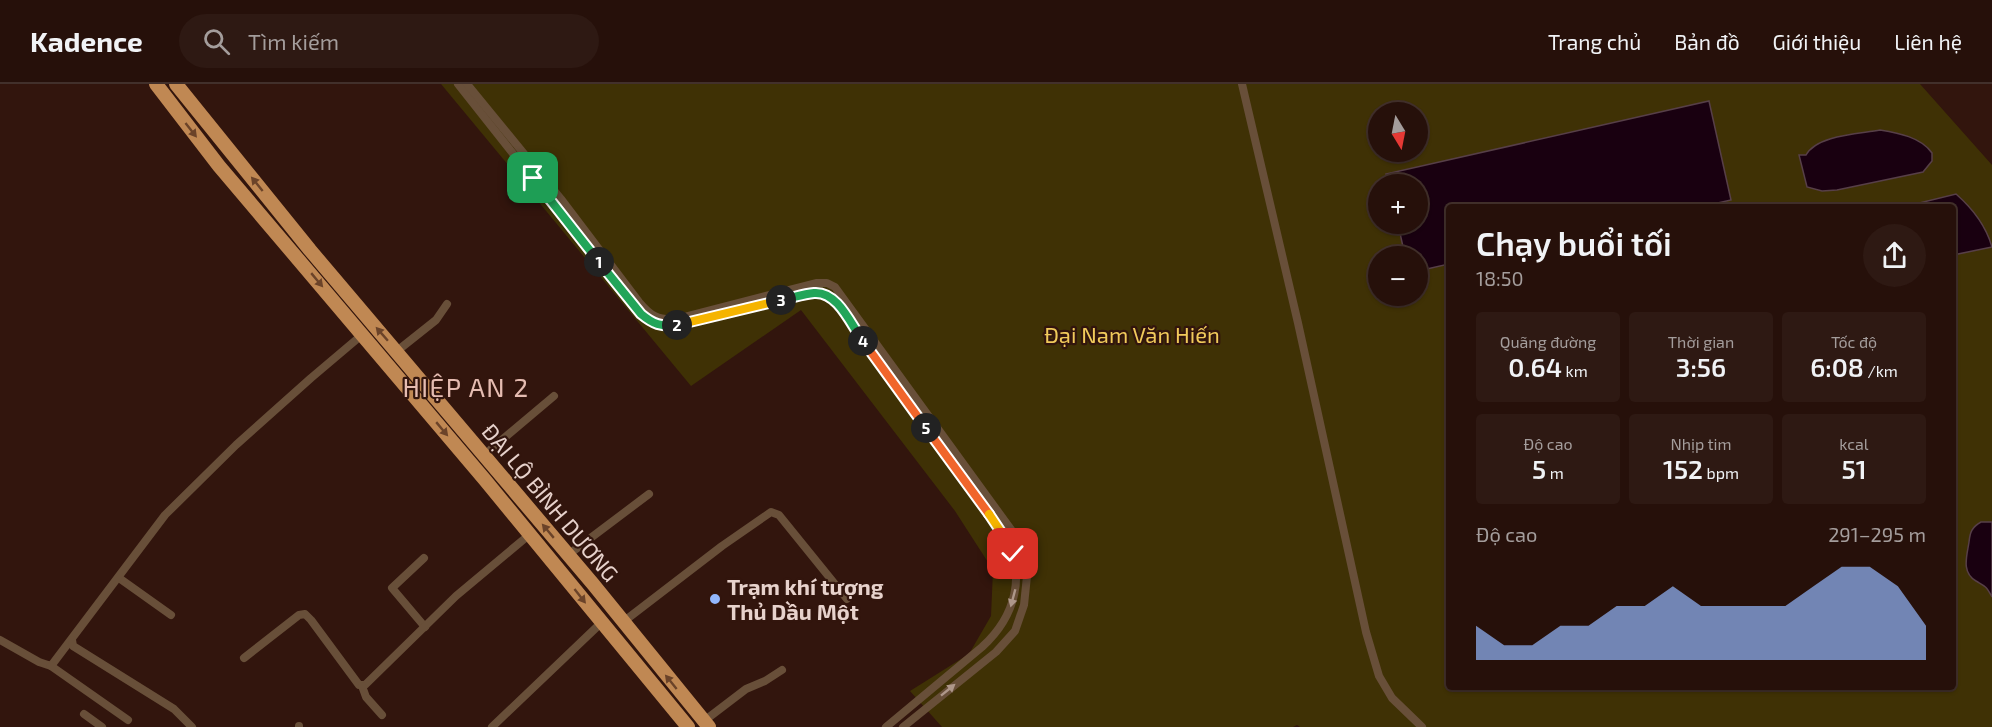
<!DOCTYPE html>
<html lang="vi">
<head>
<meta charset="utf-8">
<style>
  :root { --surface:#26100a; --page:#2e1913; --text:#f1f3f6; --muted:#a49d9c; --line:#42302b; --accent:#93b7fd }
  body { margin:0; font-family:"Exo 2",sans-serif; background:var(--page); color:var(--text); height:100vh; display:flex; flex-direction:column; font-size:22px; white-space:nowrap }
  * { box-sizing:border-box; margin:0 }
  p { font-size:20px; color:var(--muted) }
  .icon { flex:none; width:33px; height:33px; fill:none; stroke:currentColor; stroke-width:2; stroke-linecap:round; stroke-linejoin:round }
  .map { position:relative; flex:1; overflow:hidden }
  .side { position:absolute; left:1446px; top:120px; width:510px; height:486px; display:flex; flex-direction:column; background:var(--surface); border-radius:6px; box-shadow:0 2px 4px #0004,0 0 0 2px var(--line) }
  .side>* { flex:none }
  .needle { width:39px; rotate:170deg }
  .fabs { position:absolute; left:1368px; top:18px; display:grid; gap:12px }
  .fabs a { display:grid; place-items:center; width:60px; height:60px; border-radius:50%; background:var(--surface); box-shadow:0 2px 4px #0004,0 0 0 2px var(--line); font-size:30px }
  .pin { position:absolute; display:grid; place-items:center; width:51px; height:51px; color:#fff; margin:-26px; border-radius:12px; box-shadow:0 3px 9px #0006 }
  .km { position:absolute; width:30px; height:30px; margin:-15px; border-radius:50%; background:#222; color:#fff; font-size:16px; line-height:30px; text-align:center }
  .round { display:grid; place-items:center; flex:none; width:63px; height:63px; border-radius:32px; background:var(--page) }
  .head { display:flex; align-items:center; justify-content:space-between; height:102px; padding:0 30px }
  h1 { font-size:33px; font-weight:600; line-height:45px }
  .figures { display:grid; grid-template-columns:repeat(3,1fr); gap:9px; height:102px; padding:6px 30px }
  .figures div { display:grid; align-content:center; border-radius:6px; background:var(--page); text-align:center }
  .figures b { font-size:26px; font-weight:600 }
  .figures small { font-size:16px; font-weight:400 }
  .figures p { font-size:16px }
  .chart { height:168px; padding:12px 30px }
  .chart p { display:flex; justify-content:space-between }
  .chart svg { width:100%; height:108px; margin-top:6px; fill:var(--accent); opacity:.7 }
  header { display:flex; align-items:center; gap:36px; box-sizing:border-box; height:84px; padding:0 30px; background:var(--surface); border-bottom:2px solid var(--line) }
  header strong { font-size:28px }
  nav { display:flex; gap:33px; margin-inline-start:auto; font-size:21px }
  .search { width:420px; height:54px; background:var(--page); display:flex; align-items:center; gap:15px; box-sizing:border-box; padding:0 21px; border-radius:33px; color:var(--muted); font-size:22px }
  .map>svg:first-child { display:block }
</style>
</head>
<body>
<header>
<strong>Kadence</strong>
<div class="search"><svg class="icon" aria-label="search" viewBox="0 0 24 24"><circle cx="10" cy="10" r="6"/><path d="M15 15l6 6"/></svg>Tìm kiếm</div>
<nav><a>Trang chủ</a><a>Bản đồ</a><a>Giới thiệu</a><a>Liên hệ</a></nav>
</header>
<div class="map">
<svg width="1992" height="643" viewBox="0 0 1992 643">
  <rect width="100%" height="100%" fill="#32150d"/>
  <path fill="#3f3105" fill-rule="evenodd" d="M441 0H1920L1992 81V643H1300L1297 641 1293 643H942L910 607 969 570 991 532 993 486 955 427 801 226 691 302ZM1378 28H1418V68H1378ZM1378 100H1418V140H1378ZM1449 123H1953V603H1449ZM1378 172H1418V212H1378Z"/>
  <g fill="#190010" stroke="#573f48" stroke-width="1.5">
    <polygon points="1709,17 1731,116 1700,123 1449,123 1449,180 1418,187 1418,172 1405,172 1398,140 1418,140 1418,100 1389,100 1386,90"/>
    <path d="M1880 46C1898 49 1921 53 1932 69V77L1923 88 1837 106 1822 107 1807 103 1799 71H1806C1817 51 1859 50 1880 46Z"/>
    <path d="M1956 110C1972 124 1986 142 1992 163L1953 171V123H1903Z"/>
    <path d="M1981 438H1992V513C1986 502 1986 503 1976 497 1961 488 1967 472 1969 458 1970 448 1972 443 1981 438Z"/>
  </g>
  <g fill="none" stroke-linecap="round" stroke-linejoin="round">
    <g stroke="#684f39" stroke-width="8">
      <path d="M458 0 631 219C645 235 652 243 675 242L815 209 828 210 835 217 1003 450C1028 490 1015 533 982 563L886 643"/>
      <path d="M467 0 561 115 639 218C650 231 658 237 676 235L816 199H827L835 203 1015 451 1027 492 1024 521 1015 547 996 568 903 643"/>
      <polyline points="1242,0 1298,239 1366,548 1379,592 1392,614 1422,643"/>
      <polyline points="397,267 436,236 447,220"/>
      <polyline points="485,372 491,365 554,312"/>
      <polyline points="568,471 649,410"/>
      <polyline points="424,474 392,504 425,543"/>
      <polyline points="119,494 171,531"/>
      <polyline points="623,538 722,462 771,428 779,431 847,515"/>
      <polyline points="0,556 39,578 51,582 165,431 236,361 311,294 363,250"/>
      <polyline points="72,556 73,562 174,625 192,643"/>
      <polyline points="244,574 299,531 305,530 311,536 359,601 365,601 456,512 529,451"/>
      <polyline points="51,582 128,636"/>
      <polyline points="362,602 366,613 382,631"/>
      <polyline points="84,630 102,643"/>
      <polyline points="704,637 746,605 765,597 782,586"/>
      <polyline points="299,642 299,643"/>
      <polyline points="492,643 601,539"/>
    </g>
    <g stroke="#c08853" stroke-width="14">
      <polyline points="156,0 219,82 485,396 688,643"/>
      <polyline points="176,0 310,166 593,500 709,643"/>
    </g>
  </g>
  <defs><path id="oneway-solid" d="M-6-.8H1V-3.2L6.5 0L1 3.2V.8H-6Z" transform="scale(1.5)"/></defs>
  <g fill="#6b4329">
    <use href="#oneway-solid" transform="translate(191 46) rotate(52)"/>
    <use href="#oneway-solid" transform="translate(257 100) rotate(-129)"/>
    <use href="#oneway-solid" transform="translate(317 196) rotate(50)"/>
    <use href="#oneway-solid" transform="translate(382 250) rotate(-131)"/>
    <use href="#oneway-solid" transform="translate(442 345) rotate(50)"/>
    <use href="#oneway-solid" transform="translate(548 447) rotate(-130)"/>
    <use href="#oneway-solid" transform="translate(580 512) rotate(52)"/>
    <use href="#oneway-solid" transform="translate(671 598) rotate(-129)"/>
  </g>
  <g fill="#ae978a">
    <use href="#oneway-solid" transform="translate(1013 514) rotate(105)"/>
    <use href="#oneway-solid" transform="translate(948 606) rotate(-39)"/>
  </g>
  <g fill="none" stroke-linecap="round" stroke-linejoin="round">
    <defs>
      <polyline id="split-1" points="533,94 599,178"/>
      <path id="split-2" d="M599 178 641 230C653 240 661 243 677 241"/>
      <polyline id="split-3" points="677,241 781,216"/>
      <path id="split-4" d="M781 216C792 214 803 210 814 209 838 207 851 241 863 257"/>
      <polyline id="split-5" points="863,257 926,344"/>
      <polyline id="split-6" points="926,344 989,430"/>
      <polyline id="split-7" points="989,430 1009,460 1013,470"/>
    </defs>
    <use href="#split-1" stroke="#fff" stroke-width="12"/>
    <use href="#split-2" stroke="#fff" stroke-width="12"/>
    <use href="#split-3" stroke="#fff" stroke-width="12"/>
    <use href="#split-4" stroke="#fff" stroke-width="12"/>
    <use href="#split-5" stroke="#fff" stroke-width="12"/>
    <use href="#split-6" stroke="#fff" stroke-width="12"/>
    <use href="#split-7" stroke="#fff" stroke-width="12"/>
    <use href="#split-1" stroke="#22a559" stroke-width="8"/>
    <use href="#split-2" stroke="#22a559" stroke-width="8"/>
    <use href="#split-3" stroke="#f5b400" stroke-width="8"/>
    <use href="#split-4" stroke="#22a559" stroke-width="8"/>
    <use href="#split-5" stroke="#f0652b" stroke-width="8"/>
    <use href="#split-6" stroke="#f0652b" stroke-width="8"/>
    <use href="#split-7" stroke="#f5b400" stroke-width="8"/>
  </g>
  <circle fill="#93b7fd" stroke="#32150d" stroke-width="2" cx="715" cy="515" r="6"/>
  <g text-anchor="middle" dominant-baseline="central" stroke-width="4.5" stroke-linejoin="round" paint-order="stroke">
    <g font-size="22" fill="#f1ca5b" stroke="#32150d">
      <text x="1132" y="250">Đại Nam Văn Hiến</text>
    </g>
    <g font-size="22" fill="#e7d2cc" stroke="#32150d">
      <text transform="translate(551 418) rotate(50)">ĐẠI LỘ BÌNH DƯƠNG</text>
    </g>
    <g font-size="22" font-weight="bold" fill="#e7d2cc" stroke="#32150d" text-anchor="start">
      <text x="727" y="502">Trạm khí tượng<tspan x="727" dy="25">Thủ Dầu Một</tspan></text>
    </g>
    <g font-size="26" letter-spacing="1.5" fill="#e5bcb1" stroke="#32150d">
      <text x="466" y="302">HIỆP AN 2</text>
    </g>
  </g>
</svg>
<div class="fabs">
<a><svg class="needle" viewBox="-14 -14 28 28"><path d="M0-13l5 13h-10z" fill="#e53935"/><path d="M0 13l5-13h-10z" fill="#a49d9c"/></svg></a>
<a>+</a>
<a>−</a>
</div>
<div class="pin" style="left:533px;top:94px;background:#1e9e55"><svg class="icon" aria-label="arrive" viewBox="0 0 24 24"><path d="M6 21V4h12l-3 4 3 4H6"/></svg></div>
<div class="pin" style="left:1013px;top:470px;background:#d93025"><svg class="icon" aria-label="check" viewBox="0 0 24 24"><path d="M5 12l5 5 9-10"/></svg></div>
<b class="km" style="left:599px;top:178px">1</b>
<b class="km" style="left:677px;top:241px">2</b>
<b class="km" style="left:781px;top:216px">3</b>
<b class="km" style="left:863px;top:257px">4</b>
<b class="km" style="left:926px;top:344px">5</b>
<section class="side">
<div class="head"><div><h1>Chạy buổi tối</h1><p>18:50</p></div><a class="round"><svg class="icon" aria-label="share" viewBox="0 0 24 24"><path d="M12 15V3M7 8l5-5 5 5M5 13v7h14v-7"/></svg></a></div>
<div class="figures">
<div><p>Quãng đường</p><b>0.64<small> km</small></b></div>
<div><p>Thời gian</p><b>3:56</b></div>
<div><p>Tốc độ</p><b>6:08<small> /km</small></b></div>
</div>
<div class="figures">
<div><p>Độ cao</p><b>5<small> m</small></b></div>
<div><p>Nhịp tim</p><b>152<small> bpm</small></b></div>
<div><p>kcal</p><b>51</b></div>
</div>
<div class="chart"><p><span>Độ cao</span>291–295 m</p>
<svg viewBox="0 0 160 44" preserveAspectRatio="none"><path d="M0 44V30L10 38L20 38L30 30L40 30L50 22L60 22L70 14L80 22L90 22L100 22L110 22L120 14L130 6L140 6L150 14L160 30V44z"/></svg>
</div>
</section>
</div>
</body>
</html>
